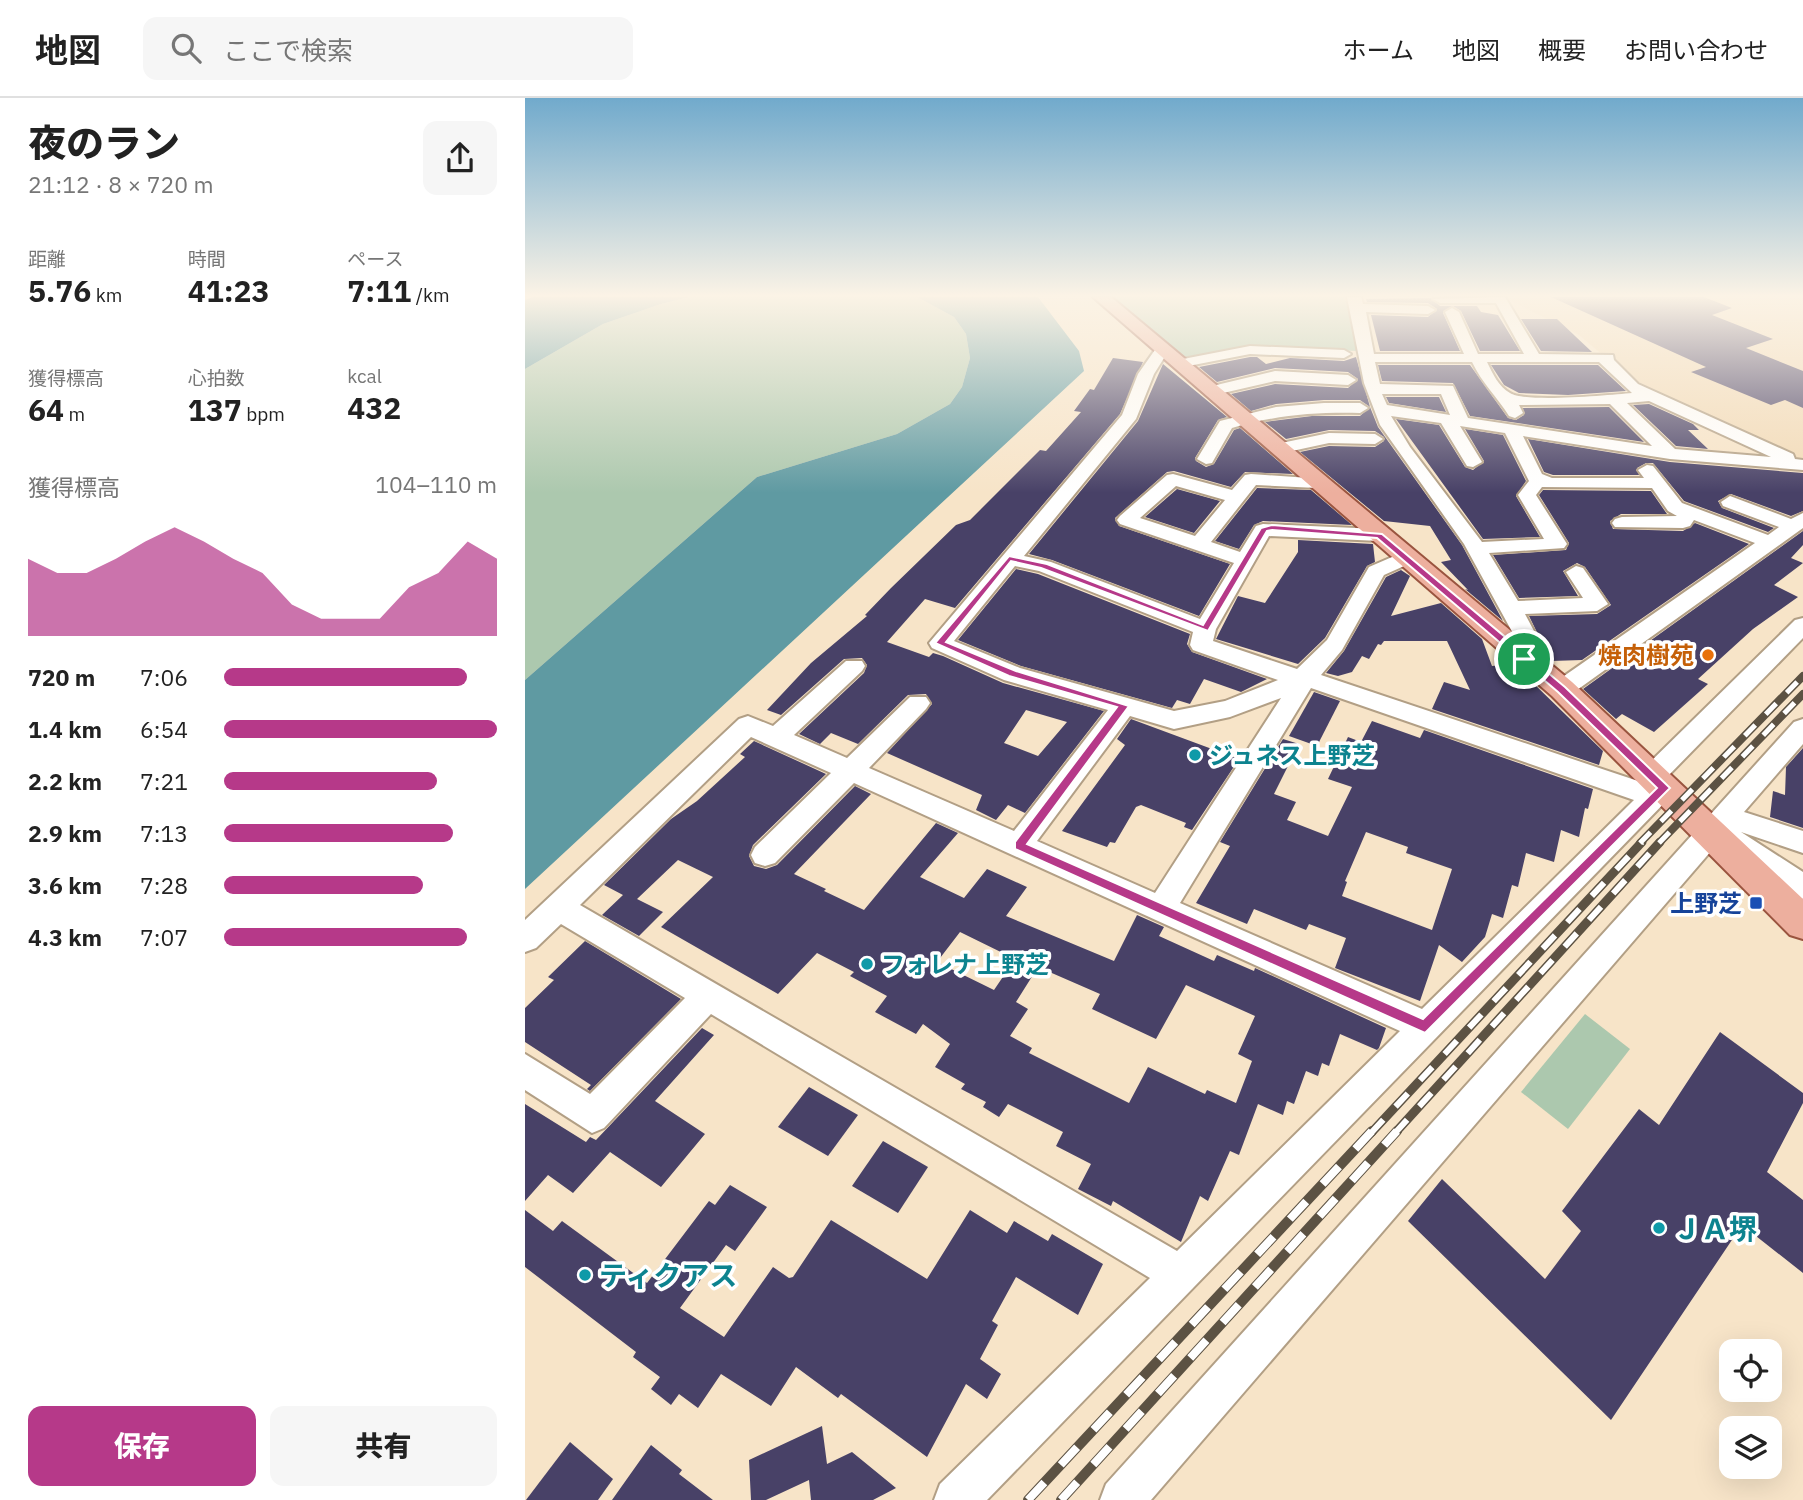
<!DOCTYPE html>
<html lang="ja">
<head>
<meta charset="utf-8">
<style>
  :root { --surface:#fff; --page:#f6f6f6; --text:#222; --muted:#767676; --line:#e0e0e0; --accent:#b63989 }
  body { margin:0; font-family:"IBM Plex Sans","Noto Sans JP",sans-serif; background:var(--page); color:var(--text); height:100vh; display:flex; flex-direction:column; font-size:26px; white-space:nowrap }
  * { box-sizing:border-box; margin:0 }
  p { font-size:23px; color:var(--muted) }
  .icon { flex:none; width:38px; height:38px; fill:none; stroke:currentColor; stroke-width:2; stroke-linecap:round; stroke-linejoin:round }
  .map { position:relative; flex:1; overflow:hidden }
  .details { display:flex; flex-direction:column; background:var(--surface); width:525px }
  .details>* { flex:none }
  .buttons { position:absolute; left:1194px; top:1241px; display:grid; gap:14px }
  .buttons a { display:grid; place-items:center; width:63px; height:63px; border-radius:14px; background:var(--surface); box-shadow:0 7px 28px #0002; font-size:35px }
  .pin { position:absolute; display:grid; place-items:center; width:60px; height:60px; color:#fff; margin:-30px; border:4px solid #fff; border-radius:50%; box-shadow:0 2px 7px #0007 }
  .round { display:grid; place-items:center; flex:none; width:74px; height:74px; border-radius:14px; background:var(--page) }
  .summary { display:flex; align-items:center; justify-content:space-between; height:119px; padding:0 28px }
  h1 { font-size:38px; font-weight:800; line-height:52px }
  .figures { display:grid; grid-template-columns:repeat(3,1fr); gap:10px; height:119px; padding:7px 28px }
  .figures div { display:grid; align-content:center }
  .figures b { font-size:30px; font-weight:800 }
  .figures small { font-size:19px; font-weight:400 }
  .figures p { font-size:19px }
  .chart { height:196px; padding:14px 28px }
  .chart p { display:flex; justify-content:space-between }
  .chart svg { width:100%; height:126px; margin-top:7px; fill:var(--accent); opacity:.7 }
  .primary-button { display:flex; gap:14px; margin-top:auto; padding:14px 28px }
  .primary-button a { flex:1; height:80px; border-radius:14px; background:var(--accent); color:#fff; font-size:28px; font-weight:800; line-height:80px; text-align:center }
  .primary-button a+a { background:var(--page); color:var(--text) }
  ul { padding:0 28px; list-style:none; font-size:23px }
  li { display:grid; grid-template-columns:112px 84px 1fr; align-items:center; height:52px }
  li i { height:18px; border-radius:9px; background:var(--accent) }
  header { display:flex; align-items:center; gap:42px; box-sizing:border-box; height:98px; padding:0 35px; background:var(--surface); border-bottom:2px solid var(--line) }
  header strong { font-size:33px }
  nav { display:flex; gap:38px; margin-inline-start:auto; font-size:24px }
  .search { width:490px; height:63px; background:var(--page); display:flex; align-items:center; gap:18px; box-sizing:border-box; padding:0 24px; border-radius:14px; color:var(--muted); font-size:26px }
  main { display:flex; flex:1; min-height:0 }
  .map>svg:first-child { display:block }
</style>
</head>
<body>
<header>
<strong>地図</strong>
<div class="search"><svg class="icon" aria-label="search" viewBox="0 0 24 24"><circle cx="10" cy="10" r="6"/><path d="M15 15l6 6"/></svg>ここで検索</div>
<nav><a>ホーム</a><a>地図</a><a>概要</a><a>お問い合わせ</a></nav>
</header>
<main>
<section class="details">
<div class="summary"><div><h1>夜のラン</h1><p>21:12 · 8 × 720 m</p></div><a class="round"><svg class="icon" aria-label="share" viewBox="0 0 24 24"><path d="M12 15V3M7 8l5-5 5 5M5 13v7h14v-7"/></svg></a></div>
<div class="figures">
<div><p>距離</p><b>5.76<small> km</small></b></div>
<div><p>時間</p><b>41:23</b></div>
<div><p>ペース</p><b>7:11<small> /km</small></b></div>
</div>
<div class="figures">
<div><p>獲得標高</p><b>64<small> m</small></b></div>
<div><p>心拍数</p><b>137<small> bpm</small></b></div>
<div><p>kcal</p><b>432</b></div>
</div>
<div class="chart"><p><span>獲得標高</span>104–110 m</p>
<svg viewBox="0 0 160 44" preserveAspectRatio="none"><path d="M0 44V17L10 22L20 22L30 17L40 11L50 6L60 11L70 17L80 22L90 33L100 38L110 38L120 38L130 27L140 22L150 11L160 17V44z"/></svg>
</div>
<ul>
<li><b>720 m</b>7:06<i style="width:89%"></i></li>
<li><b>1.4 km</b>6:54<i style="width:100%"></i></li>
<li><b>2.2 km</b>7:21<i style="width:78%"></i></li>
<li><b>2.9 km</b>7:13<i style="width:84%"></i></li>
<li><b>3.6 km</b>7:28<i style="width:73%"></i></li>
<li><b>4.3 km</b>7:07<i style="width:89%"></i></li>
</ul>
<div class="primary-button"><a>保存</a><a>共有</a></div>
</section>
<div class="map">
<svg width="1278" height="1402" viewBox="0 0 1278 1402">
  <rect width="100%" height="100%" fill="#f7e4c8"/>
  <polygon fill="#f2dab7" points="978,199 1278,199 1278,364 1117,290 1054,237"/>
  <g fill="#acc8ae">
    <polygon points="166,199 392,199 429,219 441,236 445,260 437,289 425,306 372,336 232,379 0,582 0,271 78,226 136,206"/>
    <polygon points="586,199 820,199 832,253 722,249 662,260"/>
    <polygon points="1060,916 1105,951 1043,1031 996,994"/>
  </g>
  <g fill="#5f9aa2">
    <polygon points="8,199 165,199 136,206 78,226 0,271 0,202"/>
    <polygon points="392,199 513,199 554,253 559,273 0,791 0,582 232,379 372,336 425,306 437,289 445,260 441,236 429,219"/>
  </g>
  <g fill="#484167" fill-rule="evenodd">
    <polygon points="1026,199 1179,199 1207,210 1187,217 1248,241 1221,250 1278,273 1278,310 1260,302 1246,307 1166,274 1181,269"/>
    <polygon points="906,200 915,208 952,208 956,214 973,217 995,253 955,253 936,213 928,208 918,215 935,253 855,253 846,217 903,219 912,211 903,205 842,204 841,201"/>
    <polygon points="996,221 1032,221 1067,254 1016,253"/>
    <polygon points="725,259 732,259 741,266 765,260 819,263 831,259 845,309 835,302 799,302 751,306 726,313 706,296 750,286 823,290 833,281 823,274 750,270 692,284 674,269"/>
    <path d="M588 260 618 264 595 316 430 510 400 501 362 544 404 559 408 555 418 558 478 585 579 613 500 715 483 707 471 722 451 712 457 697 362 655 407 606 401 596 383 597 333 646 306 635 295 646 274 636 339 575 342 567 337 560 319 561 256 617 242 612 286 565 342 518 340 517 366 490 431 427 445 422 515 352 521 353 556 314 549 313 565 291 569 292ZM501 612 542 624 513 658 479 645Z"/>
    <polygon points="638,266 702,319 693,322 670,360 671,363 681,369 689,366 709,332 715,330 768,376 720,374 706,389 649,373 642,374 590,420 594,428 705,466 674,518 527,462 504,456 613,323"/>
    <polygon points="853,267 945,267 983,320 991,322 999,317 998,310 1084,309 1119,344 945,318 928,285 857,283"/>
    <polygon points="966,267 1073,267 1101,293 1043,297 994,295 979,287"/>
    <polygon points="861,299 914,299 921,314 864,305"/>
    <polygon points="1124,306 1168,326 1174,332 1163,332 1183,351 1151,348 1108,307"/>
    <polygon points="845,309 853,329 937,447 978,523 940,491 943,492 916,464 926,462 905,428 859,423 775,354 804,348 850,349 859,343 859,339 850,333 804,332 761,341 740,324 787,318 835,318"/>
    <polygon points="871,321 914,327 940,369 948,372 959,363 940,331 978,337 1001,383 991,398 1015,439 958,441"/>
    <polygon points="1003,341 1145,364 1278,375 1278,413 1266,418 1206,396 1193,403 1197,410 1249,430 1243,434 1159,403 1128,365 1121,365 1112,370 1114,377 1028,377 1019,374"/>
    <polygon points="732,390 786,392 827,427 738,423 729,427 714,451 690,443"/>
    <polygon points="652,391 695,403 669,435 620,419"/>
    <polygon points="1018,392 1126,393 1142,416 1096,416 1085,423 1088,431 1158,433 1170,425 1224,446 1057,562 1026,563 1004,518 1072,516 1086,507 1060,469 1052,465 1038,473 1053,498 994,500 968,457 1041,452 1044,445 1014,397"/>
    <polygon points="1278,433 1278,447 1266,460 1278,465 1249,487 1273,499 1228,531 1173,581 1183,586 1129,634 1097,616 1091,621 1058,591"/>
    <polygon points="773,442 848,446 850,464 842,468 800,540 773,566 691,541 713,498 740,505 773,454"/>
    <polygon points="491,471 513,476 665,536 662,546 667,554 742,581 716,594 679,581 665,606 652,602 647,610 496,568 433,542"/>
    <polygon points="876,472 885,478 866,518 916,505 957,541 967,568 986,566 995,583 1006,583 1078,653 1074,667 907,611 919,584 945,592 922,543 859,543 856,547 853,546 844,561 837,558 827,574 813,578 801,575 819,553 861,479"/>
    <polygon points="789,594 815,603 792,648 764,638"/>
    <polygon points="606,621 714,661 667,732 659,729 661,725 616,707 611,709 590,745 585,744 582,749 537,733 600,647 592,641"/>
    <path d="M847 623 895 640 899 632 1068 691 1063 711 1060 710 1054 739 1036 732 1029 764 1001 755 993 789 987 787 978 820 967 816 960 839 937 864 914 847 895 903 810 870 821 840 784 826 781 832 729 811 722 826 671 805 705 748 695 744 758 641 774 646 749 696 771 704 762 722 803 738 827 689 803 681 823 639 836 644ZM841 734 883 749 881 755 927 771 907 832 817 798 822 784 820 783Z"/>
    <path d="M229 643 301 676 228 747 224 758 229 768 241 771 252 767 330 688 346 696 269 776 301 791 299 793 339 812 411 725 433 735 395 779 439 800 462 771 502 789 481 818 589 863 612 817 639 829 634 838 689 863 692 857 729 873 730 870 861 930 854 950 852 952 815 936 804 968 797 965 793 978 781 973 769 1006 762 1003 758 1017 733 1006 714 1057 705 1053 683 1103 675 1098 656 1144 588 1103 586 1108 553 1091 566 1066 531 1048 538 1034 483 1006 474 1019 458 1009 461 1004 436 991 440 986 410 969 425 946 398 926 391 936 350 914 362 898 325 878 329 874 292 855 253 896 136 829 188 779 153 762 112 801 138 814 114 838 77 817 98 797 79 787 146 721 172 703 220 659 215 656ZM435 834 490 861 469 892 412 864ZM513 869 575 896 567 911 631 941 661 887 730 918 713 956 727 963 711 1005 682 992 680 996 623 969 604 1005 504 955 507 950 485 938 503 911 491 904Z"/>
    <polygon points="1278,650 1278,730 1245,719 1248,693 1260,697 1261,669"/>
    <polygon points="60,843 156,901 65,993 62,991 66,987 0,944 0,910 29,882 23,879"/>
    <polygon points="177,930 189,937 130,1003 180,1036 136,1089 85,1054 48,1095 23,1077 0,1103 0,1006 61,1044 65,1039 71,1042"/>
    <polygon points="1195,934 1278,995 1278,1005 1242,1074 1278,1102 1278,1175 1217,1127 1086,1322 883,1123 917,1081 1020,1181 1056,1133 1037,1113 1114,1011 1134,1027"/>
    <polygon points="284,989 333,1017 303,1058 253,1029"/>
    <polygon points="358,1043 403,1069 373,1115 327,1088"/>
    <polygon points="205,1087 242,1109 210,1153 201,1147 155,1210 199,1239 248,1169 264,1180 268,1179 306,1122 402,1181 445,1112 482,1135 489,1123 523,1143 527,1136 578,1166 553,1217 491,1179 467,1223 473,1227 455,1261 476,1276 462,1301 441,1286 402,1359 316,1296 313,1300 271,1269 246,1308 196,1276 173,1310 154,1296 146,1307 126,1291 135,1279 108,1259 111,1254 0,1169 0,1112 28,1133 37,1123 122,1185 184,1103 190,1107"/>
    <polygon points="297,1328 302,1366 327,1354 371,1390 348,1402 286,1402 284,1382 241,1402 226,1402 224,1362"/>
    <polygon points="45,1344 88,1381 73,1402 1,1402"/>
    <polygon points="126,1347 157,1372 154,1376 188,1402 87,1402"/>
  </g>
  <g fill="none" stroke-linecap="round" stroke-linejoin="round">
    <defs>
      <g id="minor">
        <path d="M822 199H836L838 206 903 208 910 212 903 216 841 214 849 256H939L920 214 927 210 934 214 953 256H999L971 205H915L908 201 980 199 1014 256 1088 257 1089 262 1113 286 1268 356 1270 361 1278 362V372L1145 361 998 338 1017 376 1027 380H1119L1113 372 1122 367 1128 368 1157 405 1243 437 1254 429 1198 408 1196 404 1205 398 1266 421 1278 415V430L1045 597H1029L1025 591 1029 585 1230 445 1169 422 1165 428 1158 430 1090 429 1087 425 1090 421 1097 419 1152 418 1143 413 1127 390 1017 389 1011 397 1042 446 1039 450 964 455 993 503 1058 500 1041 474 1051 468 1058 470 1083 506 1072 513 1000 516 1018 550 1007 566H991L988 561 996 550 939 446 855 327 839 285ZM850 264H947C957 285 972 299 984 318L990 320 998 315 994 307 1085 306 1127 348 943 320 928 288 855 286ZM962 264H1074L1107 295C1085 297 1000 305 985 295 973 288 968 276 962 264ZM857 296H916L925 317 862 307ZM1124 303 1246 359 1150 351 1102 305ZM866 318 916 325 942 368 948 369 957 364 935 328 980 335 1004 383 993 397 1019 441 957 444 885 349Z"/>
        <path d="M637 248 644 252 629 276 611 321 499 458 526 464 675 521 709 465 595 426 592 422 595 418 642 377 648 376 707 392 720 377 726 376 798 381 801 385 798 389 792 390 731 387 686 444 715 454 731 428 738 426 854 431 864 437 854 443 744 438 691 531 688 543 772 571 802 542 844 469 874 456H888L891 460 888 464 859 477 817 552 796 577 1125 687 1118 685 1114 678 1118 671 1270 522 1278 520V540L1141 680 1148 682 1152 689 1148 696 462 1402H409L415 1386 625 1180 186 916 79 1030 67 1035 0 992V956L65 996 160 900 36 826 11 850 0 854V822L214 621 223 618 248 628 321 563H337L340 568 337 573 269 637 322 660 385 599H401L405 605 401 611 344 670 489 733 583 612 479 582 407 550 404 545 597 317 613 276 632 249ZM651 388 700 402 670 438 615 420ZM490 468 514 473 668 534 665 547 668 552 753 582 700 603 649 613 495 570 429 543ZM786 590 1109 702 897 911 655 805ZM756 600 630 795 512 743 605 618 649 631 705 619ZM226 639 306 675 230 749 226 757 230 765 240 768 250 765 329 685 875 933 652 1153 55 807Z"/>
        <polygon points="725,248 819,252 826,256 819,260 725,256 653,270 646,266 653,262"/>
        <polygon points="750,273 823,277 831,282 823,287 750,283 685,298 677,293 679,290"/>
        <path d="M799 305H835L843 310 835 315C791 314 750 317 707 330L687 365 681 366 672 361 695 323 751 309Z"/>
        <polygon points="804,335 850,336 858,341 850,346 804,345 753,356 744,351 747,347"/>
        <polygon points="1278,621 1278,646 1219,714 1278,733 1278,755 1216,734 1278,774 1278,801 1268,798 1193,745 626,1402 575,1402 581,1386 1269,624"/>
      </g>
      <polygon id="major" points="568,199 586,199 1047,584 1278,801 1278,841 1265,837 1027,598"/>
    </defs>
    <use href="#minor" stroke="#b29f85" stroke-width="4"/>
    <use href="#major" stroke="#9a543f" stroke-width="4"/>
    <use href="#minor" fill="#fff" fill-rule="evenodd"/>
    <use href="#major" fill="#edaf9e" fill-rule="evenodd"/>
    <defs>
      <g id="rail-far2">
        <polyline points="1115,745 1278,578"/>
        <polyline points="1134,745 1278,596"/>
      </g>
      <g id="rail-far1">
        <polyline points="846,1035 1117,744"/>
        <polyline points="870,1035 1135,744"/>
      </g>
      <g id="rail">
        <polyline points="503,1402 847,1033"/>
        <polyline points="536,1402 872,1033"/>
      </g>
    </defs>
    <use href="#rail-far2" stroke="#5c5243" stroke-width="8"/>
    <use href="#rail-far1" stroke="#5c5243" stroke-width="9"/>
    <use href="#rail" stroke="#5c5243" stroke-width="10"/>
    <use href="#rail-far2" stroke="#fff" stroke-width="5" stroke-dasharray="15" stroke-linecap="butt"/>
    <use href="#rail-far1" stroke="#fff" stroke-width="6" stroke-dasharray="18" stroke-linecap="butt"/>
    <use href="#rail" stroke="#fff" stroke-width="8" stroke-dasharray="24" stroke-linecap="butt"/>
  </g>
  <linearGradient id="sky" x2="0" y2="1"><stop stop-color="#71aacc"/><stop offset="0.5" stop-color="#fbf3e6"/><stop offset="1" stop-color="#fbf3e6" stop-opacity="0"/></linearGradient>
  <rect width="1278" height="395" fill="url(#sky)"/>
  <path fill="#b63989" stroke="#fff" stroke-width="2" fill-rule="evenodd" d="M747 427 857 436 1040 589 1145 690 900 935 490 751V744L592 609 484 578 410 545 484 458 522 466 678 527 736 430ZM747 432 852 440 1033 594 1132 690 898 921 502 746 604 608 491 573 421 544 486 463 516 470 683 533 742 433Z"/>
  <circle fill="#e8710a" stroke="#fff" stroke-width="2.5" cx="1183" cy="557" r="7"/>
  <g fill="#0f9aa8" stroke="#fff" stroke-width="2.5">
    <circle cx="670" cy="657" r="7"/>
    <circle cx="342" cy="866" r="7"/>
    <circle cx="1134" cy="1130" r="7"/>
    <circle cx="60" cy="1177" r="7"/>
  </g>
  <rect fill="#1a4fb4" stroke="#fff" stroke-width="2.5" x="1224" y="798" width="14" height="14" rx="3.5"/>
  <g text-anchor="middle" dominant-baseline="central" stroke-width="7" stroke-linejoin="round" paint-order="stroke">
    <g font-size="24" font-weight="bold" fill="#c56008" stroke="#fff" text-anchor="end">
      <text x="1169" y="557">焼肉樹苑</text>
    </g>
    <g font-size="24" font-weight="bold" fill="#0d838f" stroke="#fff" text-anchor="start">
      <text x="684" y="657">ジュネス上野芝</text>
      <text x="356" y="866">フォレナ上野芝</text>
    </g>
    <g font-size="24" font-weight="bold" fill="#164399" stroke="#fff" text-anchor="end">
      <text x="1217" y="805">上野芝</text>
    </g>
    <g font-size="28" font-weight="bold" fill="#0d838f" stroke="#fff" text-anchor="start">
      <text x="1148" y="1130">ＪＡ堺</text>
      <text x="74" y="1177">ティクアス</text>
    </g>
  </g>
</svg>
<div class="buttons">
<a><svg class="icon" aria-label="locate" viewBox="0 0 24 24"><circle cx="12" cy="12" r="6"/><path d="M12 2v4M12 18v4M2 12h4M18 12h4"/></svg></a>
<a><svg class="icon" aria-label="layers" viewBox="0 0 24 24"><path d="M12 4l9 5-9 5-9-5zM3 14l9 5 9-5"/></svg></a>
</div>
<div class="pin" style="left:999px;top:561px;background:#1e9e55"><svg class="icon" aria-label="arrive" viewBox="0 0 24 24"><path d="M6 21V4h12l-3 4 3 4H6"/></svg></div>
</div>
</main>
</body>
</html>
